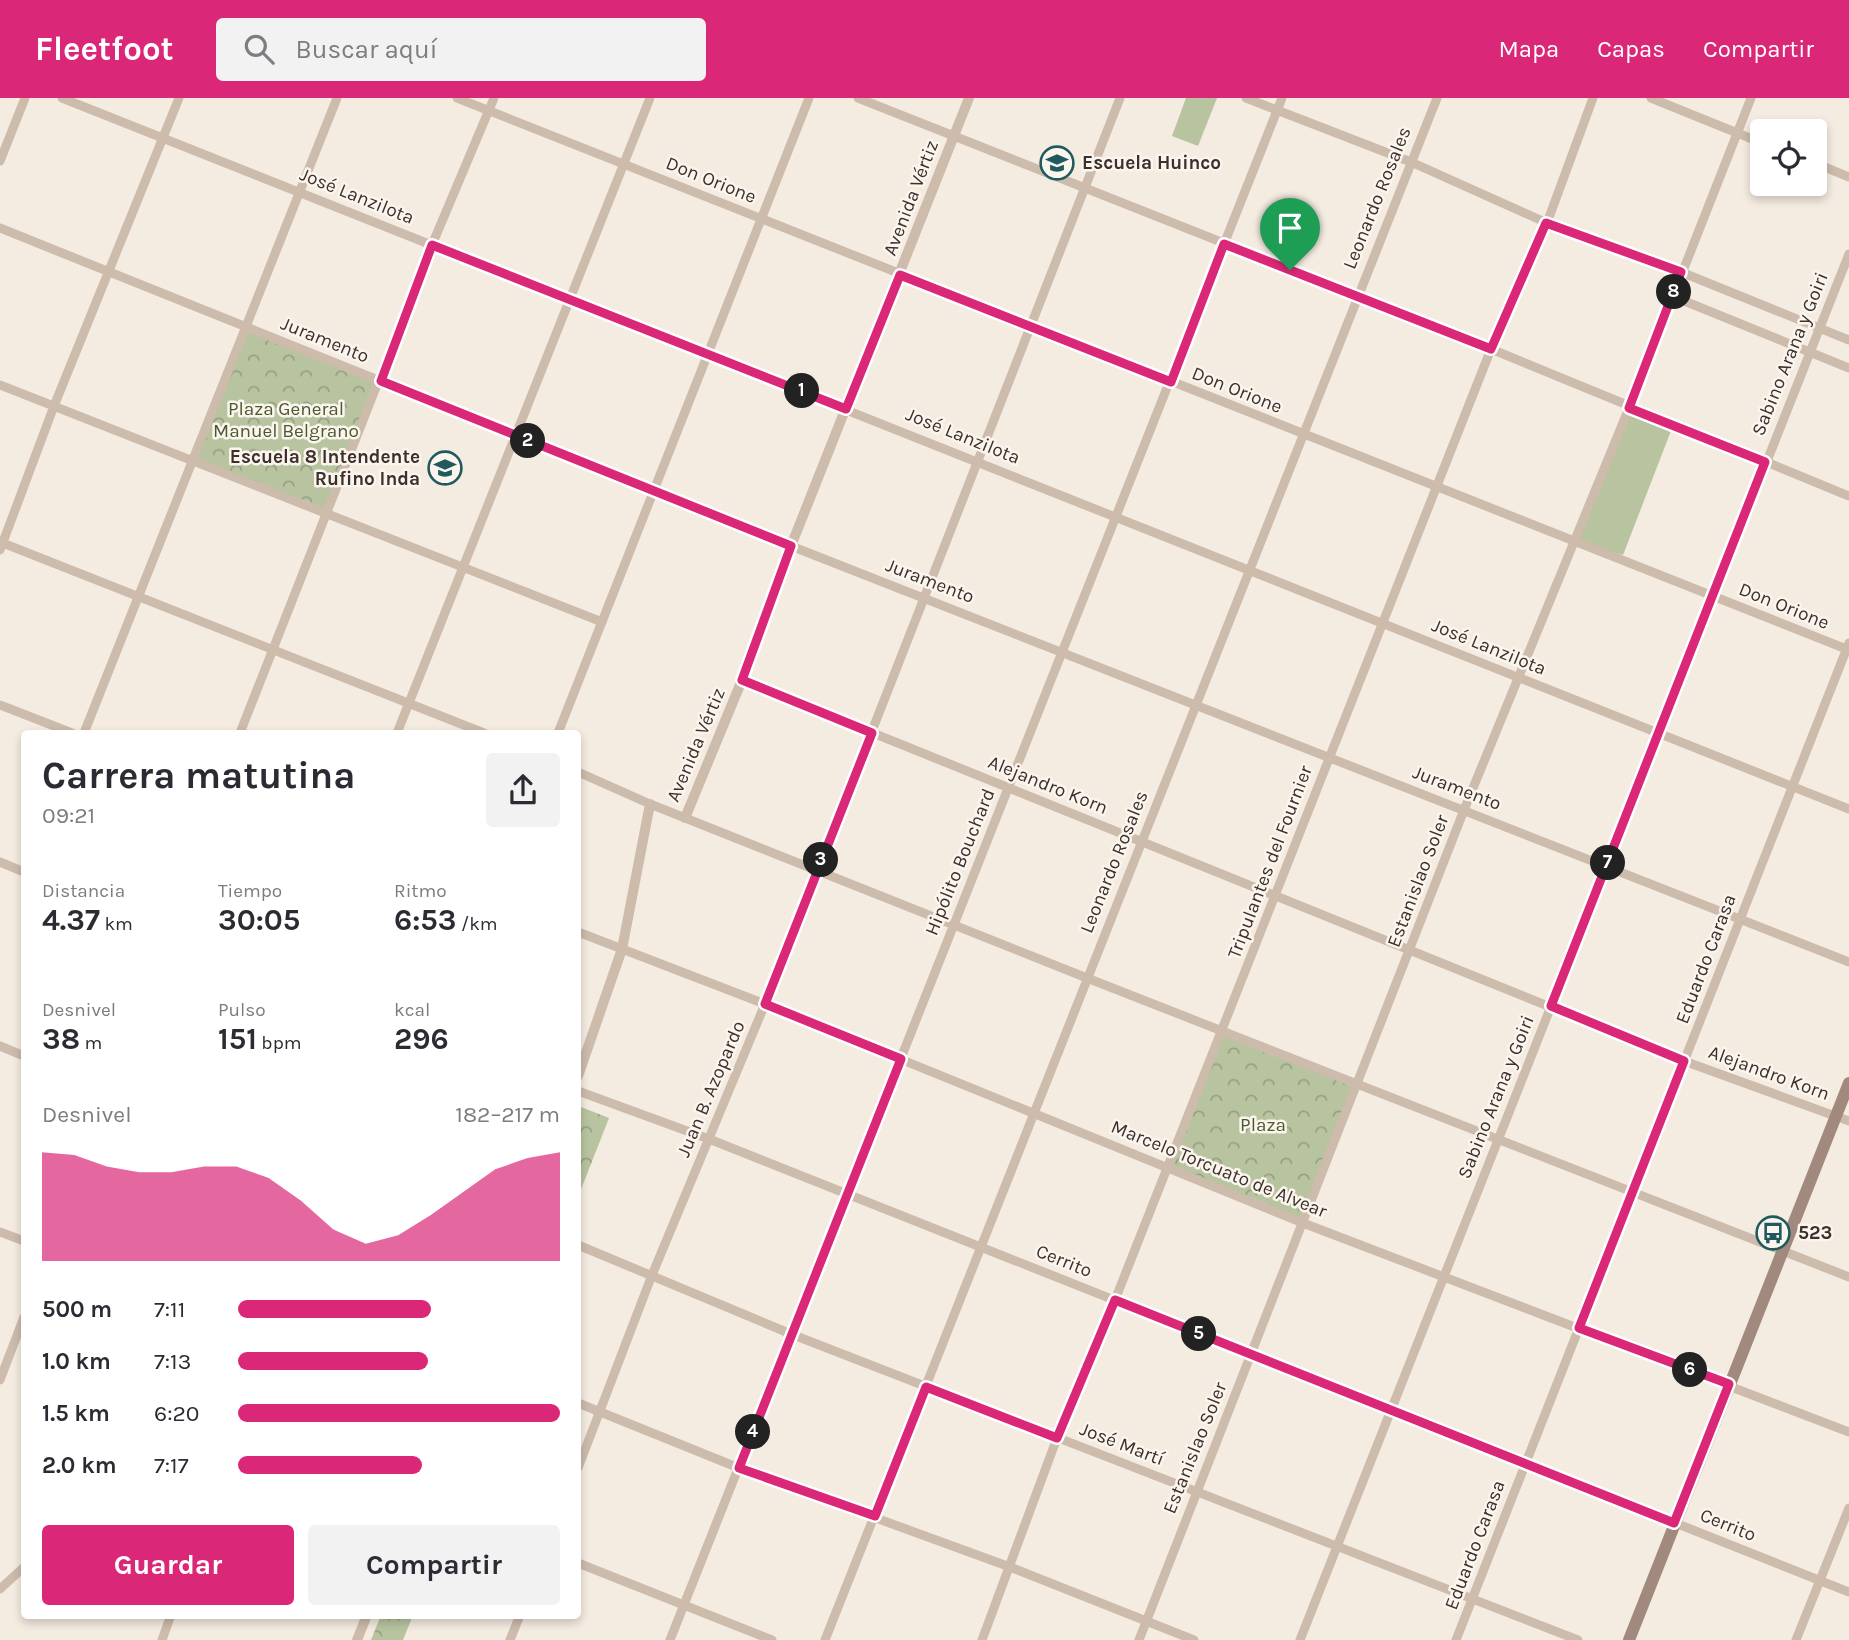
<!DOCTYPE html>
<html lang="es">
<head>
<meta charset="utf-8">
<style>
  :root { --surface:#fff; --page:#f2f2f3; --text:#2b2b33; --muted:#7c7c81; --accent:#db2777 }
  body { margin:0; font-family:Karla,sans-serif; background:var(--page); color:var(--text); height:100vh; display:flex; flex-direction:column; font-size:26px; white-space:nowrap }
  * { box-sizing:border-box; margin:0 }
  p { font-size:23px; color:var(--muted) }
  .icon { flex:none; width:38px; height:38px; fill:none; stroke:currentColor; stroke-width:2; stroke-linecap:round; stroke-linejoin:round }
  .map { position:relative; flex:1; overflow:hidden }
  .side { position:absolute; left:21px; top:632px; width:560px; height:889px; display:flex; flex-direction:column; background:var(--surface); border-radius:7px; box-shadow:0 4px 10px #0003 }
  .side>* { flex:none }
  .buttons { position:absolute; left:1750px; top:21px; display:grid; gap:14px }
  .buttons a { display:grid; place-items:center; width:77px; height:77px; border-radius:7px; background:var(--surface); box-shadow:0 4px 10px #0003; font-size:35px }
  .pin { position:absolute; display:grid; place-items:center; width:60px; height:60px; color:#fff; margin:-72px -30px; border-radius:50% 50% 50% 0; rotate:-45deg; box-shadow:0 0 7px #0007 }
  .pin .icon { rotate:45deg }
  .km { position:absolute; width:35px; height:35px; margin:-18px; border-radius:50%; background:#222; color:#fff; font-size:19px; line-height:35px; text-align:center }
  .round { display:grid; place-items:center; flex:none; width:74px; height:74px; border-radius:7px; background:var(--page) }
  .summary { display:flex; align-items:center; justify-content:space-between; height:119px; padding:0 21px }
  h1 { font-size:38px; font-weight:700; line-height:52px }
  .metrics { display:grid; grid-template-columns:repeat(3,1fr); gap:10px; height:119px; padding:7px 21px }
  .metrics div { display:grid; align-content:center }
  .metrics b { font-size:30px; font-weight:700 }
  .metrics small { font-size:19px; font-weight:400 }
  .metrics p { font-size:19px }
  .chart { height:196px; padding:14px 21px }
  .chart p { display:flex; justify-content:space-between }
  .chart svg { width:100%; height:126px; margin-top:7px; fill:var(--accent); opacity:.7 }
  .button { display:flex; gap:14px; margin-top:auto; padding:14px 21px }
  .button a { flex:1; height:80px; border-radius:7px; background:var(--accent); color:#fff; font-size:28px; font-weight:700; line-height:80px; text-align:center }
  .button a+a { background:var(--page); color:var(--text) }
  ul { padding:0 21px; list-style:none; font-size:23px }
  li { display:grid; grid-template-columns:112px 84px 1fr; align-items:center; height:52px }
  li i { height:18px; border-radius:9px; background:var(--accent) }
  header { display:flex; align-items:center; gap:42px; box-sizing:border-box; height:98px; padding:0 35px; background:var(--accent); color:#fff }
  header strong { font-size:33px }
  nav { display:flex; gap:38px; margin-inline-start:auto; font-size:24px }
  .search { width:490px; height:63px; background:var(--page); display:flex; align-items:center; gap:18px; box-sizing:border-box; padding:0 24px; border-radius:7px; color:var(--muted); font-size:26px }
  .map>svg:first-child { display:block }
</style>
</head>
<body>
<header>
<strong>Fleetfoot</strong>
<div class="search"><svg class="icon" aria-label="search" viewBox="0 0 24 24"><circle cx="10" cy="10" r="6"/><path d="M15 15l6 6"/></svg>Buscar aquí</div>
<nav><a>Mapa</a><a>Capas</a><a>Compartir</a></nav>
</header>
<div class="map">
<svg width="1849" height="1542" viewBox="0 0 1849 1542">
  <defs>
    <pattern id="park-crowns" width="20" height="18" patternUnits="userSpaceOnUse" patternTransform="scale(1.75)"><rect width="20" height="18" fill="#b8c4a0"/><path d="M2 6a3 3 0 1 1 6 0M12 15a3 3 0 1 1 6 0" fill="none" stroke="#97a083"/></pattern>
  </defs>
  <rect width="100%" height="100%" fill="#f4ebe1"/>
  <g fill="#b8c4a0">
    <polygon points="1186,0 1217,0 1198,48 1172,38"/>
    <polygon points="1629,310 1674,325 1623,457 1575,444"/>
  </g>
  <g fill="url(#park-crowns)">
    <polygon points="245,229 381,283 326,415 192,362"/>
    <polygon points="1222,933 1359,985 1303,1125 1168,1068"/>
    <polygon points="581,1009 609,1020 578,1099 578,1018"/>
    <polygon points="381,1517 413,1517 403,1542 371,1542"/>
  </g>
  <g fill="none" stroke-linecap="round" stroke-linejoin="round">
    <g stroke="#cdbbac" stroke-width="9">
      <polyline points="62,0 1849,711"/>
      <polyline points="457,0 1849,552"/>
      <polyline points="858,0 1491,251 1849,398"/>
      <polyline points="1246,0 1411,64 1547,125 1681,174 1849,242"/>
      <polyline points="1651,0 1762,45"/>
      <polyline points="0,63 25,0"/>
      <polyline points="1815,65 1849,79"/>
      <polyline points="0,130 791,448 1849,864"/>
      <polyline points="1672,198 1849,270"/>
      <polyline points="0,287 602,524"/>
      <polyline points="0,444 484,635"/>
      <polyline points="0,452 54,308 179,0"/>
      <polyline points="742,582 1684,963 1849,1023"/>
      <polyline points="0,607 72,635"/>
      <polyline points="84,635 337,0"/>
      <polyline points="240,635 432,147 494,0"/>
      <polyline points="397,635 650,0"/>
      <polyline points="558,635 809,0"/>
      <polyline points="578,674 650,706 1087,880 1849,1179"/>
      <polyline points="0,764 24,774"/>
      <polyline points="578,834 765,906 1303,1125 1849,1334"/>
      <polyline points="0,948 24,958"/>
      <polyline points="578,993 709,1041 1849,1494"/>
      <polyline points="0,1134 24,1143"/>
      <polyline points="578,1147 791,1236 1578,1542"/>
      <polyline points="0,1282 24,1219"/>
      <polyline points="578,1305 739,1370 1010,1469 1194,1542"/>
      <polyline points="578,1370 652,1177 765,906 1120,0"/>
      <polyline points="578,1465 772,1542"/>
      <polyline points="0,1491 24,1469"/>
      <polyline points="162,1542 171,1517"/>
      <polyline points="510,1542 520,1517"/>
      <polyline points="670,1542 1282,0"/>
      <polyline points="825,1542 1437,0"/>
      <polyline points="982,1542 1057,1340 1115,1202 1491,251 1547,125 1593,0"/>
      <polyline points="1139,1542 1464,712 1629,310 1751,0"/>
      <polyline points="1300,1542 1849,156"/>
      <polyline points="1456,1542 1849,545"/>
      <polyline points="1796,1542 1849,1410"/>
    </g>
    <g stroke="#cdbbac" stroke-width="10">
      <polyline points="685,720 742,582 791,448 969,0"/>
      <polyline points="578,978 622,851 650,706"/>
      <polyline points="357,1542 367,1517"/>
    </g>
    <polyline stroke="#a18a7d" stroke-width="12" points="1629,1542 1849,985"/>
  </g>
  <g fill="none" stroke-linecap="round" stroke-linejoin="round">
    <defs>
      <polygon id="route" points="1546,125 1681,174 1629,310 1765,364 1551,908 1684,963 1579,1230 1729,1286 1674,1425 1115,1202 1057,1340 926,1289 875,1418 739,1370 901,961 765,906 872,635 742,582 791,448 381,283 432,147 846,311 900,177 1171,284 1224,146 1491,251"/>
    </defs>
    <use href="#route" stroke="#fff" stroke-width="14"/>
    <use href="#route" stroke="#db2777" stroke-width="9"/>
  </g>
  <defs>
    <symbol id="school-ring" viewBox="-11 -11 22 22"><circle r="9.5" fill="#fbf5ee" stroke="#1f5a5e" stroke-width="1.5"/><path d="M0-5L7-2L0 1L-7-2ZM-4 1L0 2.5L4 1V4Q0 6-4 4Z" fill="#1f5a5e"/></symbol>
    <symbol id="bus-ring" viewBox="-11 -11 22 22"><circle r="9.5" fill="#fbf5ee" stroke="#1f5a5e" stroke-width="1.5"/><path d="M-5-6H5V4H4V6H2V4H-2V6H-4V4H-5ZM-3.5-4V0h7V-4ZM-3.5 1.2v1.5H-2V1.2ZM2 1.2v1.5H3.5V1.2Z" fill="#1f5a5e"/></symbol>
  </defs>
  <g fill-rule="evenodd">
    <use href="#school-ring" x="1038" y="46" width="38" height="38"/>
    <use href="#school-ring" x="426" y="351" width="38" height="38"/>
    <use href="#bus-ring" x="1754" y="1116" width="38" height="38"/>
  </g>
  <g text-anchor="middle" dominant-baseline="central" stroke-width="5" stroke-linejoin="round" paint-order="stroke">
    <g font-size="19" font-weight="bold" fill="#3b302b" stroke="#fbf5ee" text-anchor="start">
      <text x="1082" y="65">Escuela Huinco</text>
      <text x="420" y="359" text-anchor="end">Escuela 8 Intendente<tspan x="420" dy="22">Rufino Inda</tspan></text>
      <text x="1798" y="1135">523</text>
    </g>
    <g font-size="19" fill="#3b302b" stroke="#fbf5ee">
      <text transform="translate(711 82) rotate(22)">Don Orione</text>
      <text transform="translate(357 98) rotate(22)">José Lanzilota</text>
      <text transform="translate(911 100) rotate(-69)">Avenida Vértiz</text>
      <text transform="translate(1377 100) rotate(-68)">Leonardo Rosales</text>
      <text transform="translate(325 242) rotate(22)">Juramento</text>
      <text transform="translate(1790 256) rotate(-68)">Sabino Arana y Goiri</text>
      <text transform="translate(1237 292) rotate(22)">Don Orione</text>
      <text transform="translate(963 338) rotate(22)">José Lanzilota</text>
      <text transform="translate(930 483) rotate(21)">Juramento</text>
      <text transform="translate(1784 508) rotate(22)">Don Orione</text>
      <text transform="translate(1489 549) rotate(22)">José Lanzilota</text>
      <text transform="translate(696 647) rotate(-67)">Avenida Vértiz</text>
      <text transform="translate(1048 687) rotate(22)">Alejandro Korn</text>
      <text transform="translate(1457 690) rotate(21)">Juramento</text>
      <text transform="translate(960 764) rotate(-68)">Hipólito Bouchard</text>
      <text transform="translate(1114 764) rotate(-68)">Leonardo Rosales</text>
      <text transform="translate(1270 764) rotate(-69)">Tripulantes del Fournier</text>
      <text transform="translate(1418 783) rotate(-69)">Estanislao Soler</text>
      <text transform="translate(1706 861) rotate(-69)">Eduardo Carasa</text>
      <text transform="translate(1769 975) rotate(20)">Alejandro Korn</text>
      <text transform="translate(711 991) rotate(-67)">Juan B. Azopardo</text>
      <text transform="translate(1496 999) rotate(-68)">Sabino Arana y Goiri</text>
      <text transform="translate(1219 1071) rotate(22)">Marcelo Torcuato de Alvear</text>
      <text transform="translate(1064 1163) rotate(22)">Cerrito</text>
      <text transform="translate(1122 1346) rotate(21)">José Martí</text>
      <text transform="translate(1195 1350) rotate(-68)">Estanislao Soler</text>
      <text transform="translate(1728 1427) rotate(22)">Cerrito</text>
      <text transform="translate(1475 1447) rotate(-69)">Eduardo Carasa</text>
    </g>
    <g font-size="19" fill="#4a5a2e" stroke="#fbf5ee">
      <text x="286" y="311">Plaza General<tspan x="286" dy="22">Manuel Belgrano</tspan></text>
      <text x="1263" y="1027">Plaza</text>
    </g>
  </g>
</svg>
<div class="buttons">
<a><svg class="icon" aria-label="locate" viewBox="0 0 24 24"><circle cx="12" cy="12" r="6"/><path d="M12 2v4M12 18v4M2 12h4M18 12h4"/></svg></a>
</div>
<div class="pin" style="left:1290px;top:172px;background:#1e9e55"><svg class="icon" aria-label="arrive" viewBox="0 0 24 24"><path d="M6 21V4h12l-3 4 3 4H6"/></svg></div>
<b class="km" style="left:802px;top:293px">1</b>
<b class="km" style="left:528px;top:343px">2</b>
<b class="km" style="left:821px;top:762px">3</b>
<b class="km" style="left:753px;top:1334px">4</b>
<b class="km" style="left:1199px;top:1236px">5</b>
<b class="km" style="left:1690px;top:1272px">6</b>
<b class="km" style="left:1608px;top:765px">7</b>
<b class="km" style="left:1674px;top:194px">8</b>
<section class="side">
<div class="summary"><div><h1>Carrera matutina</h1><p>09:21</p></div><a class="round"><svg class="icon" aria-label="share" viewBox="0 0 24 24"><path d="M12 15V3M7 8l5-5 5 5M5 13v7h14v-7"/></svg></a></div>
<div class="metrics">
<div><p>Distancia</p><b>4.37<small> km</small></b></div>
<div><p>Tiempo</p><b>30:05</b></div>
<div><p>Ritmo</p><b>6:53<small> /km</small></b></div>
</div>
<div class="metrics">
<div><p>Desnivel</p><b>38<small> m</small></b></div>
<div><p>Pulso</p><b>151<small> bpm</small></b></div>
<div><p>kcal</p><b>296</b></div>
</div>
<div class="chart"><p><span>Desnivel</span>182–217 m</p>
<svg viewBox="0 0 160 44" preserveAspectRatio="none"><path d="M0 44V6L10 7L20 11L30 13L40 13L50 11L60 11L70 15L80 23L90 33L100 38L110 35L120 28L130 20L140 12L150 8L160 6V44z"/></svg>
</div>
<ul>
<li><b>500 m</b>7:11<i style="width:60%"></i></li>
<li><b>1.0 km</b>7:13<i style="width:59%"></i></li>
<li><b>1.5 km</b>6:20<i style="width:100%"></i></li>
<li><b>2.0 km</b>7:17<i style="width:57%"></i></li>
</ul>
<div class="button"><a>Guardar</a><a>Compartir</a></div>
</section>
</div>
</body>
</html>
